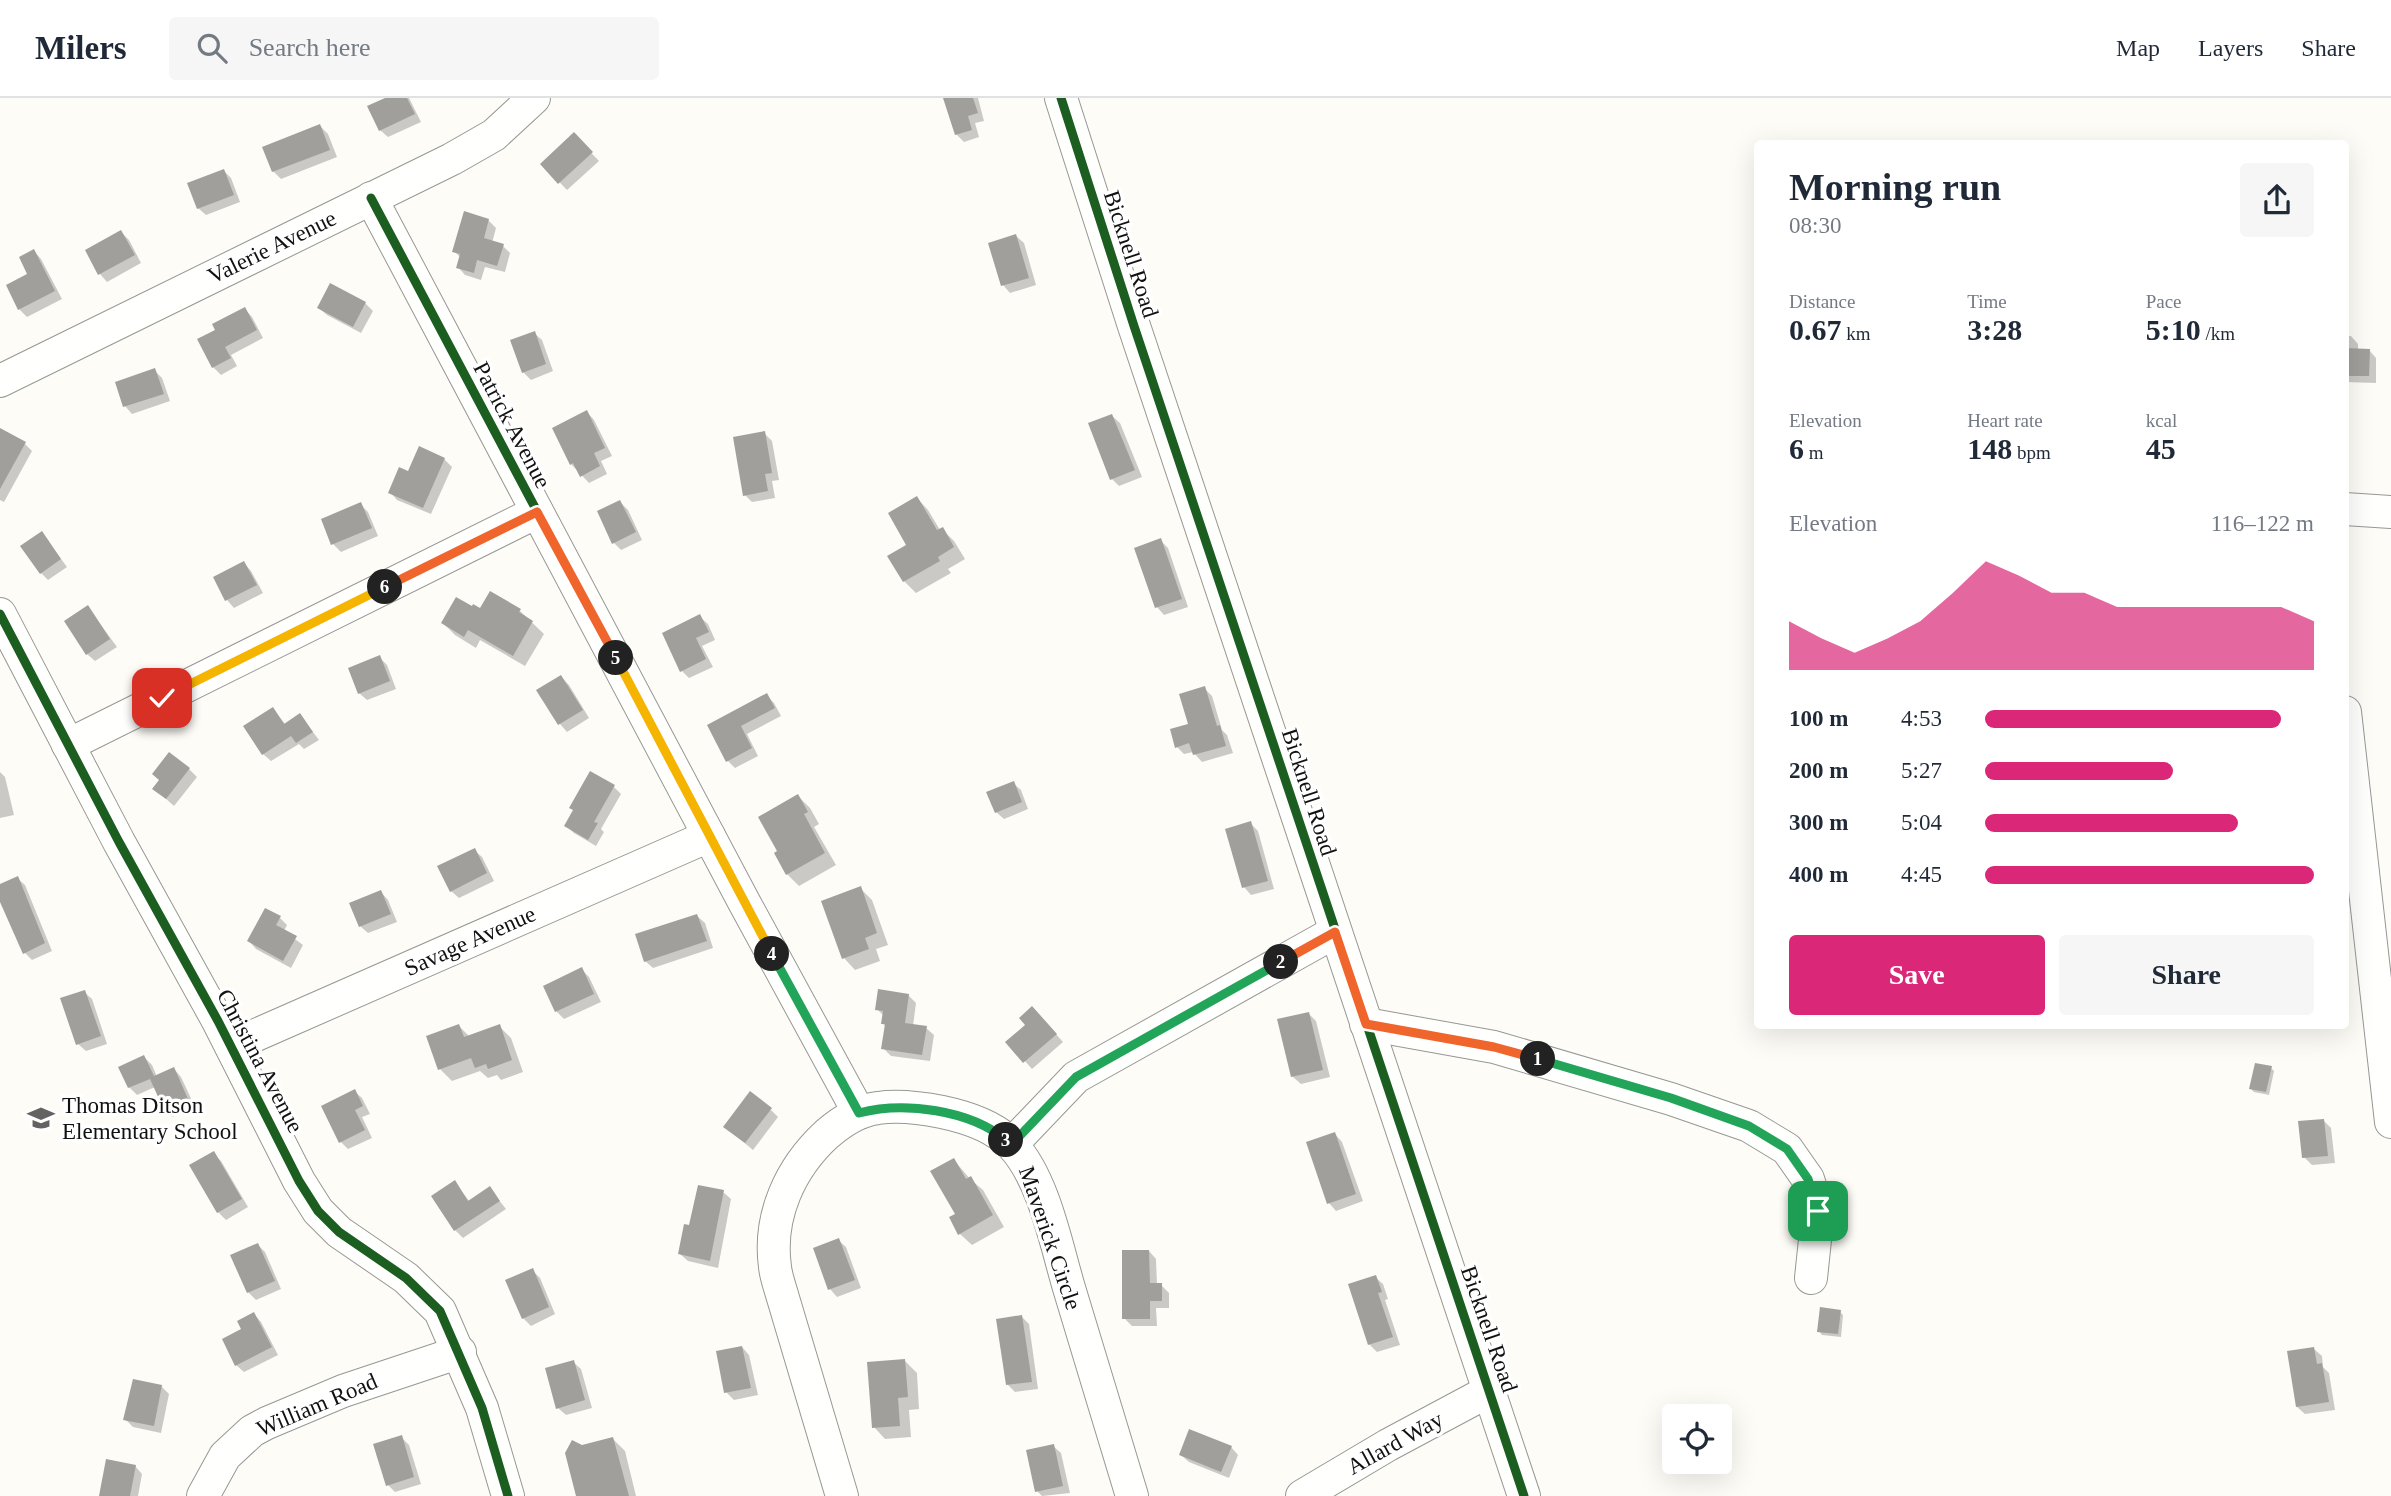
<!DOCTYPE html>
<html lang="en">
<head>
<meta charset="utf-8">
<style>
  :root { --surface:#fff; --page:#f6f6f7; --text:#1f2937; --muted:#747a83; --line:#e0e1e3; --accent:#db2777 }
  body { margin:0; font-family:"Times New Roman",serif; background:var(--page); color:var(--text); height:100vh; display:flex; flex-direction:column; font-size:26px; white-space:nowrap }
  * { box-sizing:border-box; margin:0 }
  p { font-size:23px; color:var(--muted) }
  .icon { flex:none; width:38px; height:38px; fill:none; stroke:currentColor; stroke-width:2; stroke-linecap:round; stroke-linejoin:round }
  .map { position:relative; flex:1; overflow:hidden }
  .drawer { position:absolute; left:1754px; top:42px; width:595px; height:889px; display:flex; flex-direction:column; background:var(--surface); border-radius:7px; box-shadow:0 7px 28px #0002 }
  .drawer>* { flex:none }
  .fabs { position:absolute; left:1662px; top:1306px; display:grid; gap:14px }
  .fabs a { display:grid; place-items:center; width:70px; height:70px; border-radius:7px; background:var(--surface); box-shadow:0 7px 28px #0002; font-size:35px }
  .pin { position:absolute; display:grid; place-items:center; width:60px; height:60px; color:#fff; margin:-30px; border-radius:14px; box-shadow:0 4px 10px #0006 }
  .km { position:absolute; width:35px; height:35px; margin:-18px; border-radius:50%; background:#222; color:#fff; font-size:19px; line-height:35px; text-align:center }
  .round { display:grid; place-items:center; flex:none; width:74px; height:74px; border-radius:7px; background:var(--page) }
  .head { display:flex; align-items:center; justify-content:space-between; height:119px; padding:0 35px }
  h1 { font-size:38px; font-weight:600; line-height:52px }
  .figures { display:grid; grid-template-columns:repeat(3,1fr); gap:10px; height:119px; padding:7px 35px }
  .figures div { display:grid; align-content:center }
  .figures b { font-size:30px; font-weight:600 }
  .figures small { font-size:19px; font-weight:400 }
  .figures p { font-size:19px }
  .chart { height:196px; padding:14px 35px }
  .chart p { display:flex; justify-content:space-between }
  .chart svg { width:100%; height:126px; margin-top:7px; fill:var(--accent); opacity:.7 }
  .button { display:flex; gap:14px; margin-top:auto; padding:14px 35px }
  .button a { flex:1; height:80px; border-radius:7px; background:var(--accent); color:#fff; font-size:28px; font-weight:600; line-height:80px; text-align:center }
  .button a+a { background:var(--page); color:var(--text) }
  ul { padding:0 35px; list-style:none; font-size:23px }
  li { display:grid; grid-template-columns:112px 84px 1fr; align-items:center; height:52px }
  li i { height:18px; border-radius:9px; background:var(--accent) }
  header { display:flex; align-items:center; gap:42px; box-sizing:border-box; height:98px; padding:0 35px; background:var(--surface); border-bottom:2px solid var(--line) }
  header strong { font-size:33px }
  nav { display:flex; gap:38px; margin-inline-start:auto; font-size:24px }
  .search { width:490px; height:63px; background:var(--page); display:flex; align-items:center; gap:18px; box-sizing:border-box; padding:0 24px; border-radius:7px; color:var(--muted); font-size:26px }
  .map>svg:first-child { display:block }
</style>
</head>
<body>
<header>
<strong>Milers</strong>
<div class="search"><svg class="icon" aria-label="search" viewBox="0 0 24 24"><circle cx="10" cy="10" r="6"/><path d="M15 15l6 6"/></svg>Search here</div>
<nav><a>Map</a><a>Layers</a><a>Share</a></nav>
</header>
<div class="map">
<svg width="2391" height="1398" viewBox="0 0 2391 1398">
  <rect width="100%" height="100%" fill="#fdfcf7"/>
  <g fill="#0003">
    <polygon points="389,0 409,0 421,24 388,39 380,32"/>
    <polygon points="945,0 978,0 984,23 975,25 979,39 964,44 956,36"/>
    <polygon points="320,28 328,36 337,59 281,81 273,73"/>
    <polygon points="574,37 599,63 567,92 542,66"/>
    <polygon points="224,73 231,80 240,104 206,117 198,110"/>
    <polygon points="488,122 496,130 492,145 503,148 510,155 505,174 485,169 481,182 465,177 458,169 460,159 454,153"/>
    <polygon points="121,134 129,142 141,165 107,184 100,176 87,153"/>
    <polygon points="1016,138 1024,145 1036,187 1010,195 1003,187"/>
    <polygon points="34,153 41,161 62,201 27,219 19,211"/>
    <polygon points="365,205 373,213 361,235 327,217 319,210"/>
    <polygon points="245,211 252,219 263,240 231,257 237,268 221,277 213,269"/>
    <polygon points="534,235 542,242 553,273 531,282 523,274"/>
    <polygon points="2345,238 2351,238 2358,246 2358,252 2369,252 2376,260 2376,285 2345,284"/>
    <polygon points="154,272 162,280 170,303 132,316 125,308"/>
    <polygon points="587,314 594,322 612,358 601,363 607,376 589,385 571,366"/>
    <polygon points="1112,318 1120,325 1142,379 1119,388 1112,381"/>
    <polygon points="764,335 772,343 779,382 772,383 775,400 752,404 745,397"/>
    <polygon points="0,340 25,346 32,353 4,404 0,402"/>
    <polygon points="444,361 452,369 431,416 397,402 390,394 409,376"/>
    <polygon points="917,400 928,412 940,432 942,431 954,443 965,461 948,471 951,475 916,495 904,483"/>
    <polygon points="620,404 628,412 642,442 621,452 614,445"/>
    <polygon points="360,406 368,414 378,438 341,454 333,446 323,422"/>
    <polygon points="42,435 67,469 48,482 41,475"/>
    <polygon points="1160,442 1168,450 1188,509 1164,517 1157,509"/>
    <polygon points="244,465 251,473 263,495 234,510 227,502"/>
    <polygon points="490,495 520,513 544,536 525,568 480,542 476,550 455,537 443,525 481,512"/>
    <polygon points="88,509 117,549 95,563 87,556"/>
    <polygon points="700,519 708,526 715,542 702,548 713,569 689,580 682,573"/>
    <polygon points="379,559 387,567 396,591 367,602 359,595"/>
    <polygon points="561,579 569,587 589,620 567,634 560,626"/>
    <polygon points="1204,590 1212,598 1222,632 1227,637 1233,655 1202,664 1193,654 1184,656 1177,649 1190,627"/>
    <polygon points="766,597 774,605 781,618 747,636 758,658 735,670 728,663 709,628"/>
    <polygon points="273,611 286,627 300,617 319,642 304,651 299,646 271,663 263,656"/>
    <polygon points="189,671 197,679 174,708 155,691 161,683"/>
    <polygon points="0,674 5,679 14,717 0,720"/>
    <polygon points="1013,685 1021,692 1028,711 1004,721 996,714"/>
    <polygon points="614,689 621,696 601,731 604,734 596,748 574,735 566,728"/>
    <polygon points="798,698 810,710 819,726 814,729 836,767 799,788 787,776"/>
    <polygon points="1250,725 1258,733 1274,791 1251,797 1244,789"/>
    <polygon points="474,752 482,759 494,783 459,800 451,793"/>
    <polygon points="17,780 25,787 52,853 32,862 25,855 0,800 0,787"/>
    <polygon points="860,790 872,802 888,847 876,851 880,863 855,872 844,860"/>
    <polygon points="381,794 388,802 397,824 368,835 360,828"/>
    <polygon points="697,818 705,825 713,850 653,870 645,863"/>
    <polygon points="280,820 287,827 284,833 303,847 291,870 256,851 249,843"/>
    <polygon points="581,871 589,879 601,904 564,921 556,913"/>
    <polygon points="84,894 92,901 107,946 86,953 78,946"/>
    <polygon points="908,897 916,905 913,928 926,930 934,937 930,963 891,958 883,950 886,929 882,925 884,918 877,911"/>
    <polygon points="1309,916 1316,923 1330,979 1301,986 1293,979"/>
    <polygon points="1040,918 1063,944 1032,971 1008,944"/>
    <polygon points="459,928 470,939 499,928 511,940 523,974 501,982 497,977 488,980 480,973 452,983 440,971"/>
    <polygon points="144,959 152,967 157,979 174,971 181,979 195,1009 173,1019 165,1011 155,989 137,997 129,989 121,969"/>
    <polygon points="2271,970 2274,973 2269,997 2254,994 2251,991"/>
    <polygon points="354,993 362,1000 370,1016 362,1019 372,1040 348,1051 341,1044"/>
    <polygon points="771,1012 778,1019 753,1052 725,1029"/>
    <polygon points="2324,1023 2331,1030 2335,1065 2312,1067 2304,1059"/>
    <polygon points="1335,1036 1342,1044 1363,1103 1336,1113 1329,1105"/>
    <polygon points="213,1055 221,1063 248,1109 226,1122 218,1114 191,1068"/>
    <polygon points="954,1062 970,1081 983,1092 1004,1129 972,1147 960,1136"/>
    <polygon points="455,1085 470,1104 490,1091 506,1111 463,1140 455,1132"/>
    <polygon points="723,1094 731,1101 718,1170 688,1163 680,1156 691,1129"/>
    <polygon points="838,1142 846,1149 861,1190 837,1199 830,1191"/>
    <polygon points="258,1147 265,1154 281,1191 256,1202 248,1194"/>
    <polygon points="1149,1153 1156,1161 1157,1187 1161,1187 1169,1195 1169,1210 1156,1210 1157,1228 1132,1228 1124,1220"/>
    <polygon points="532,1172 540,1180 555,1216 531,1228 523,1220"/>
    <polygon points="1375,1179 1383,1186 1388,1201 1385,1202 1400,1247 1377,1254 1370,1247 1350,1187"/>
    <polygon points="1840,1214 1843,1217 1841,1239 1822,1237 1819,1233"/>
    <polygon points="254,1216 261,1224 278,1257 244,1274 236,1267 243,1232"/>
    <polygon points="1021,1218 1029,1226 1038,1291 1015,1294 1008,1287"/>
    <polygon points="742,1249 749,1257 758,1297 734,1302 726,1294"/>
    <polygon points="2314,1251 2322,1258 2323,1269 2329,1275 2335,1312 2305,1316 2297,1309"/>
    <polygon points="905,1263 917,1275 919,1311 909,1312 911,1339 885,1341 874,1329"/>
    <polygon points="573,1264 581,1271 592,1310 566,1317 558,1310"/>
    <polygon points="161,1288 169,1296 161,1335 133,1329 125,1321"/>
    <polygon points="401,1339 409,1347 421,1386 395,1394 388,1387"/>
    <polygon points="613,1341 625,1353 636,1398 577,1398 582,1349"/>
    <polygon points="1053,1348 1061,1355 1070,1395 1042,1398 1037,1393"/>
    <polygon points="1231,1349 1238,1357 1229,1380 1189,1364 1181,1357"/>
    <polygon points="135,1368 142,1376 138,1398 101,1398"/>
  </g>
  <g fill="#a19f9c">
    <polygon points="385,0 407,0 415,16 379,33 367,8"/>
    <polygon points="943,0 973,0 978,15 968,18 972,32 955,37"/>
    <polygon points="320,26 330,52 272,74 262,49"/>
    <polygon points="574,34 593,54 558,86 540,66"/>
    <polygon points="224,71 234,97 197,111 187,85"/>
    <polygon points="464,113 489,121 484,140 504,146 497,168 477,162 474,175 456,170 460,156 452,154"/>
    <polygon points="121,132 135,157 98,177 85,152"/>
    <polygon points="1016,136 1029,180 1001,188 988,145"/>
    <polygon points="34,151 55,193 18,212 6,187 27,176 19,159"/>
    <polygon points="330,185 366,204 353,229 317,210"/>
    <polygon points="245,209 257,232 225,249 231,260 212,270 197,241 215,232 212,226"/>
    <polygon points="535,233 546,266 522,275 510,242"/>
    <polygon points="2345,250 2370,251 2369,278 2345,278"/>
    <polygon points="155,270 164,296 123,309 115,284"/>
    <polygon points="587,312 605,350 594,355 600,368 580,379 573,365 570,367 552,330"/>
    <polygon points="1112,316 1135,372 1110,382 1088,325"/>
    <polygon points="0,330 26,344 0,391"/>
    <polygon points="765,333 772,375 765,376 768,393 743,398 733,339"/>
    <polygon points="419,348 445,360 423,410 388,395 399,369 408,373"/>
    <polygon points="917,398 937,432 943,429 954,449 938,459 940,463 903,484 887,458 906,447 888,415"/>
    <polygon points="620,402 636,434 612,446 597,413"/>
    <polygon points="361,404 372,430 331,447 321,421"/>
    <polygon points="42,433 61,461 40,476 20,448"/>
    <polygon points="1161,440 1182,501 1155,510 1134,450"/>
    <polygon points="244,463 257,487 225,503 213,479"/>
    <polygon points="490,493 521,511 519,514 533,523 513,558 468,532 464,539 441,525 456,499 472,508 473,506 480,510"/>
    <polygon points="88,507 110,541 86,557 64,523"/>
    <polygon points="700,516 709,534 696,540 706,561 680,574 662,535"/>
    <polygon points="380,557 390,583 358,596 348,570"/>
    <polygon points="561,577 583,612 558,627 536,592"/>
    <polygon points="1205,588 1217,628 1220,627 1226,648 1193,657 1189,645 1175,650 1170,631 1188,626 1179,596"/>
    <polygon points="767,595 775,610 741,628 752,650 726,664 707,627"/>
    <polygon points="273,609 284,626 300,615 313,634 296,645 291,638 262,657 243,628"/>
    <polygon points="169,654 190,670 166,701 152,691 159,682 152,676"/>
    <polygon points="590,673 615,687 594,724 598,725 588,742 564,728 573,712 569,710"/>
    <polygon points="1014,683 1022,704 995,715 986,694"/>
    <polygon points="798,696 808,714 804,716 825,755 786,777 774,755 777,753 758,719"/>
    <polygon points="1251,723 1268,783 1242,790 1225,731"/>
    <polygon points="475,750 487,775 450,794 437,768"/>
    <polygon points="18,778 45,845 23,856 0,804 0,786"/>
    <polygon points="861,788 877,835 865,840 869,851 842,861 821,803"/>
    <polygon points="381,792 391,816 359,829 349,805"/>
    <polygon points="265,810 281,818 276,827 297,838 283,863 247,843"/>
    <polygon points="697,816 707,843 644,864 635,836"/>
    <polygon points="582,869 594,896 555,914 543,888"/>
    <polygon points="878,891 909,896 905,925 927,928 922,957 881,951 885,926 881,926 883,913 875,912"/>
    <polygon points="85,892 101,938 76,947 60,900"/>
    <polygon points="1032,908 1057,936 1023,965 1005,944 1025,927 1019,920"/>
    <polygon points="1309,914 1323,972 1291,979 1277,921"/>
    <polygon points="459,926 464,939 500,926 512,962 488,971 486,966 475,970 471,960 438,972 426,938"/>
    <polygon points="144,957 154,978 174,969 188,1001 164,1012 150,981 128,990 118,969"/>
    <polygon points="2255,965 2272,968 2266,994 2249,991"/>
    <polygon points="355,991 363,1008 355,1012 365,1032 339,1045 321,1008"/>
    <polygon points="750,993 772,1010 745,1045 723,1029"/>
    <polygon points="2324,1021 2328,1058 2302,1060 2298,1023"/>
    <polygon points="1335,1034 1356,1096 1327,1106 1306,1044"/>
    <polygon points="214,1053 242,1101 217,1115 189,1067"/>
    <polygon points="954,1060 966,1081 971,1078 993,1117 958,1137 949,1119 955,1116 930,1073"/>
    <polygon points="455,1082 468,1103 490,1088 500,1103 454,1133 431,1098"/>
    <polygon points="698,1087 724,1092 710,1163 678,1156 684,1126 689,1127"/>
    <polygon points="839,1140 855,1182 828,1192 813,1150"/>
    <polygon points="258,1145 275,1183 247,1195 230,1157"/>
    <polygon points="1122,1152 1149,1152 1150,1185 1162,1185 1162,1203 1150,1203 1150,1221 1122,1221"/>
    <polygon points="533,1170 549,1209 522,1221 505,1182"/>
    <polygon points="1376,1177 1382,1194 1378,1195 1393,1239 1368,1247 1348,1186"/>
    <polygon points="1820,1209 1841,1212 1838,1236 1817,1234"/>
    <polygon points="254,1214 272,1249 235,1268 222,1241 241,1231 237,1223"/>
    <polygon points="1022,1217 1032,1284 1006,1287 996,1221"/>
    <polygon points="742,1248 751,1290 724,1295 716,1253"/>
    <polygon points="2314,1249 2317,1266 2322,1265 2329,1304 2296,1309 2287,1253"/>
    <polygon points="905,1261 908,1299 898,1300 900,1328 872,1330 867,1264"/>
    <polygon points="574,1262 585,1302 556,1311 545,1270"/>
    <polygon points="133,1281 162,1287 154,1328 123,1322"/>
    <polygon points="1189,1331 1232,1348 1221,1374 1179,1357"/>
    <polygon points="402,1337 414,1379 386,1388 373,1346"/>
    <polygon points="613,1339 629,1398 576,1398 565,1355 572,1342 582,1347"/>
    <polygon points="1054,1346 1063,1388 1035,1394 1026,1352"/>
    <polygon points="106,1361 136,1367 130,1398 99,1398"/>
  </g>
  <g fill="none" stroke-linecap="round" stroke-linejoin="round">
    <defs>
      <g id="minor">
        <polyline points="1061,0 1134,228 1524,1398"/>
        <polyline points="371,100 744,804 859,1015"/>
        <polyline points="0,283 452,61 494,37 534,0"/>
        <polyline points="2345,411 2391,414"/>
        <polyline points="0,516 119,744 218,923 299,1083 318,1113 339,1134 406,1180 440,1213 482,1310 508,1398"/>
        <polyline points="2345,614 2391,1024"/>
        <polyline points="68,647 537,414"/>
        <polyline points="1366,926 1494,949 1671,1001 1749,1028 1787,1051 1808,1081 1818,1113 1811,1180"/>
        <polyline points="231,948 709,738"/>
        <polyline points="1012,1046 1076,979 1335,834"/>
        <polyline points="203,1398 225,1358 252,1333 267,1325 343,1293 460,1254"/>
        <path d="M842 1398 783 1200C780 1189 776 1179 775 1169 768 1118 790 1070 827 1036 841 1024 860 1012 878 1010 898 1007 922 1010 942 1014 966 1019 996 1029 1013 1048 1044 1082 1056 1146 1069 1190 1090 1259 1111 1329 1132 1398"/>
        <polyline points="1302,1398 1388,1347 1489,1293"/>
      </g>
    </defs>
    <use href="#minor" stroke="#979795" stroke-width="34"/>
    <use href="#minor" stroke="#fffffe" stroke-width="32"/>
    <defs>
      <g id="cycleway">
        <polyline points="1061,0 1134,228 1524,1398"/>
        <polyline points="371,100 744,804 859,1015"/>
        <polyline points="0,516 119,744 218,923 299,1083 318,1113 339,1134 406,1180 440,1213 482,1310 508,1398"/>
      </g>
    </defs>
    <use href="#cycleway" stroke="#fff" stroke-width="13"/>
    <use href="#cycleway" stroke="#1b5e20" stroke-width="9"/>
  </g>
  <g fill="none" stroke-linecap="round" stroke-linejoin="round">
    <defs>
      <polyline id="split-1" points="1538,961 1671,1000 1749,1028 1787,1051 1808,1081 1818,1113"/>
      <polyline id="split-2" points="1281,864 1335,834 1366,926 1494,949 1538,961"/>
      <polyline id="split-3" points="1006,1042 1012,1046 1076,979 1281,864"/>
      <path id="split-4" d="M772 856 859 1015C904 1003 970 1012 1006 1042"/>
      <polyline id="split-5" points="616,560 772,856"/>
      <polyline id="split-6" points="385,489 537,414 616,560"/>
      <polyline id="split-7" points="162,600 385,489"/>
    </defs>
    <use href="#split-1" stroke="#fff" stroke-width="14"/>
    <use href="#split-2" stroke="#fff" stroke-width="14"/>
    <use href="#split-3" stroke="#fff" stroke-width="14"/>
    <use href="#split-4" stroke="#fff" stroke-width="14"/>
    <use href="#split-5" stroke="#fff" stroke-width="14"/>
    <use href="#split-6" stroke="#fff" stroke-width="14"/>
    <use href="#split-7" stroke="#fff" stroke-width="14"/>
    <use href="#split-1" stroke="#22a559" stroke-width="9"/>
    <use href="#split-2" stroke="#f0652b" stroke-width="9"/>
    <use href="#split-3" stroke="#22a559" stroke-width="9"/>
    <use href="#split-4" stroke="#22a559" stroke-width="9"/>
    <use href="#split-5" stroke="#f5b400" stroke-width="9"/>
    <use href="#split-6" stroke="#f0652b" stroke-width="9"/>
    <use href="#split-7" stroke="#f5b400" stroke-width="9"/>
  </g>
  <defs>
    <symbol id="school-bare" viewBox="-9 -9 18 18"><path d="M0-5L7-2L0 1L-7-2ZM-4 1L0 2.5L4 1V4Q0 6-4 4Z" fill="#646362" stroke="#fff" stroke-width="2.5" paint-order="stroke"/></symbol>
  </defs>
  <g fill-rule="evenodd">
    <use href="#school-bare" x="22" y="1001" width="38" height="38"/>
  </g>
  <g text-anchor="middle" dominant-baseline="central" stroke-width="7" stroke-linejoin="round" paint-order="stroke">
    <g font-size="23" fill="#111" stroke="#fff">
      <text transform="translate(272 149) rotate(-26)">Valerie Avenue</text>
      <text transform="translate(1131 156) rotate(72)">Bicknell Road</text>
      <text transform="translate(512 327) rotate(62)">Patrick Avenue</text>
      <text transform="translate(1309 694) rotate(72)">Bicknell Road</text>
      <text transform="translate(470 843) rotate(-24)">Savage Avenue</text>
      <text transform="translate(260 963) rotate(62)">Christina Avenue</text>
      <text transform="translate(1050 1140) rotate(71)">Maverick Circle</text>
      <text transform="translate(1489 1231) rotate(71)">Bicknell Road</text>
      <text transform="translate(317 1307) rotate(-23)">William Road</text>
      <text transform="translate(1395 1345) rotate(-29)">Allard Way</text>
    </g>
    <g font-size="23" fill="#111" stroke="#fff" text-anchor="start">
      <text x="62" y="1007">Thomas Ditson<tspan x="62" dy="26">Elementary School</tspan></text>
    </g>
  </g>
</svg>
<div class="fabs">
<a><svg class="icon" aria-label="locate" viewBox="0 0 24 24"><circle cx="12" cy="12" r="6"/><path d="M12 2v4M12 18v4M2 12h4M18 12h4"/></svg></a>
</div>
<div class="pin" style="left:1818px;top:1113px;background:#1e9e55"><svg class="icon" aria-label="arrive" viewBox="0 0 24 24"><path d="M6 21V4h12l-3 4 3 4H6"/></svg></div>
<div class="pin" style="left:162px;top:600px;background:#d93025"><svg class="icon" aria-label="check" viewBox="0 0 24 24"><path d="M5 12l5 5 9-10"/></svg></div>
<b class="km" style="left:1538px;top:961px">1</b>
<b class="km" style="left:1281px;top:864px">2</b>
<b class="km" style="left:1006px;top:1042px">3</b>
<b class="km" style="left:772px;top:856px">4</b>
<b class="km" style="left:616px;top:560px">5</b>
<b class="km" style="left:385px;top:489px">6</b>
<section class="drawer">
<div class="head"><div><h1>Morning run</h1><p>08:30</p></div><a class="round"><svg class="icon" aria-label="share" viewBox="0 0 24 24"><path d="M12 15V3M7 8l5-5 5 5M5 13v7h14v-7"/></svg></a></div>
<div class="figures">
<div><p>Distance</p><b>0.67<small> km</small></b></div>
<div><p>Time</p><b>3:28</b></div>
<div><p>Pace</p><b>5:10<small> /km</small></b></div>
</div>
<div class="figures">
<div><p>Elevation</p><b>6<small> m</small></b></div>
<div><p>Heart rate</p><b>148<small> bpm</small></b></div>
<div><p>kcal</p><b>45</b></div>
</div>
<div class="chart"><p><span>Elevation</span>116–122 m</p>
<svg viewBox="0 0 160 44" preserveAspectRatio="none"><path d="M0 44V27L10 33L20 38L30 33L40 27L50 17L60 6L70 11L80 17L90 17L100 22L110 22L120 22L130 22L140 22L150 22L160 27V44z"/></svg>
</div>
<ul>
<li><b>100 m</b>4:53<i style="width:90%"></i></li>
<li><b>200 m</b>5:27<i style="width:57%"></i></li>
<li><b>300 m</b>5:04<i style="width:77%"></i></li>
<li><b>400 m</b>4:45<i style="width:100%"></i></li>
</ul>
<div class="button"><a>Save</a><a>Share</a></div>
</section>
</div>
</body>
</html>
